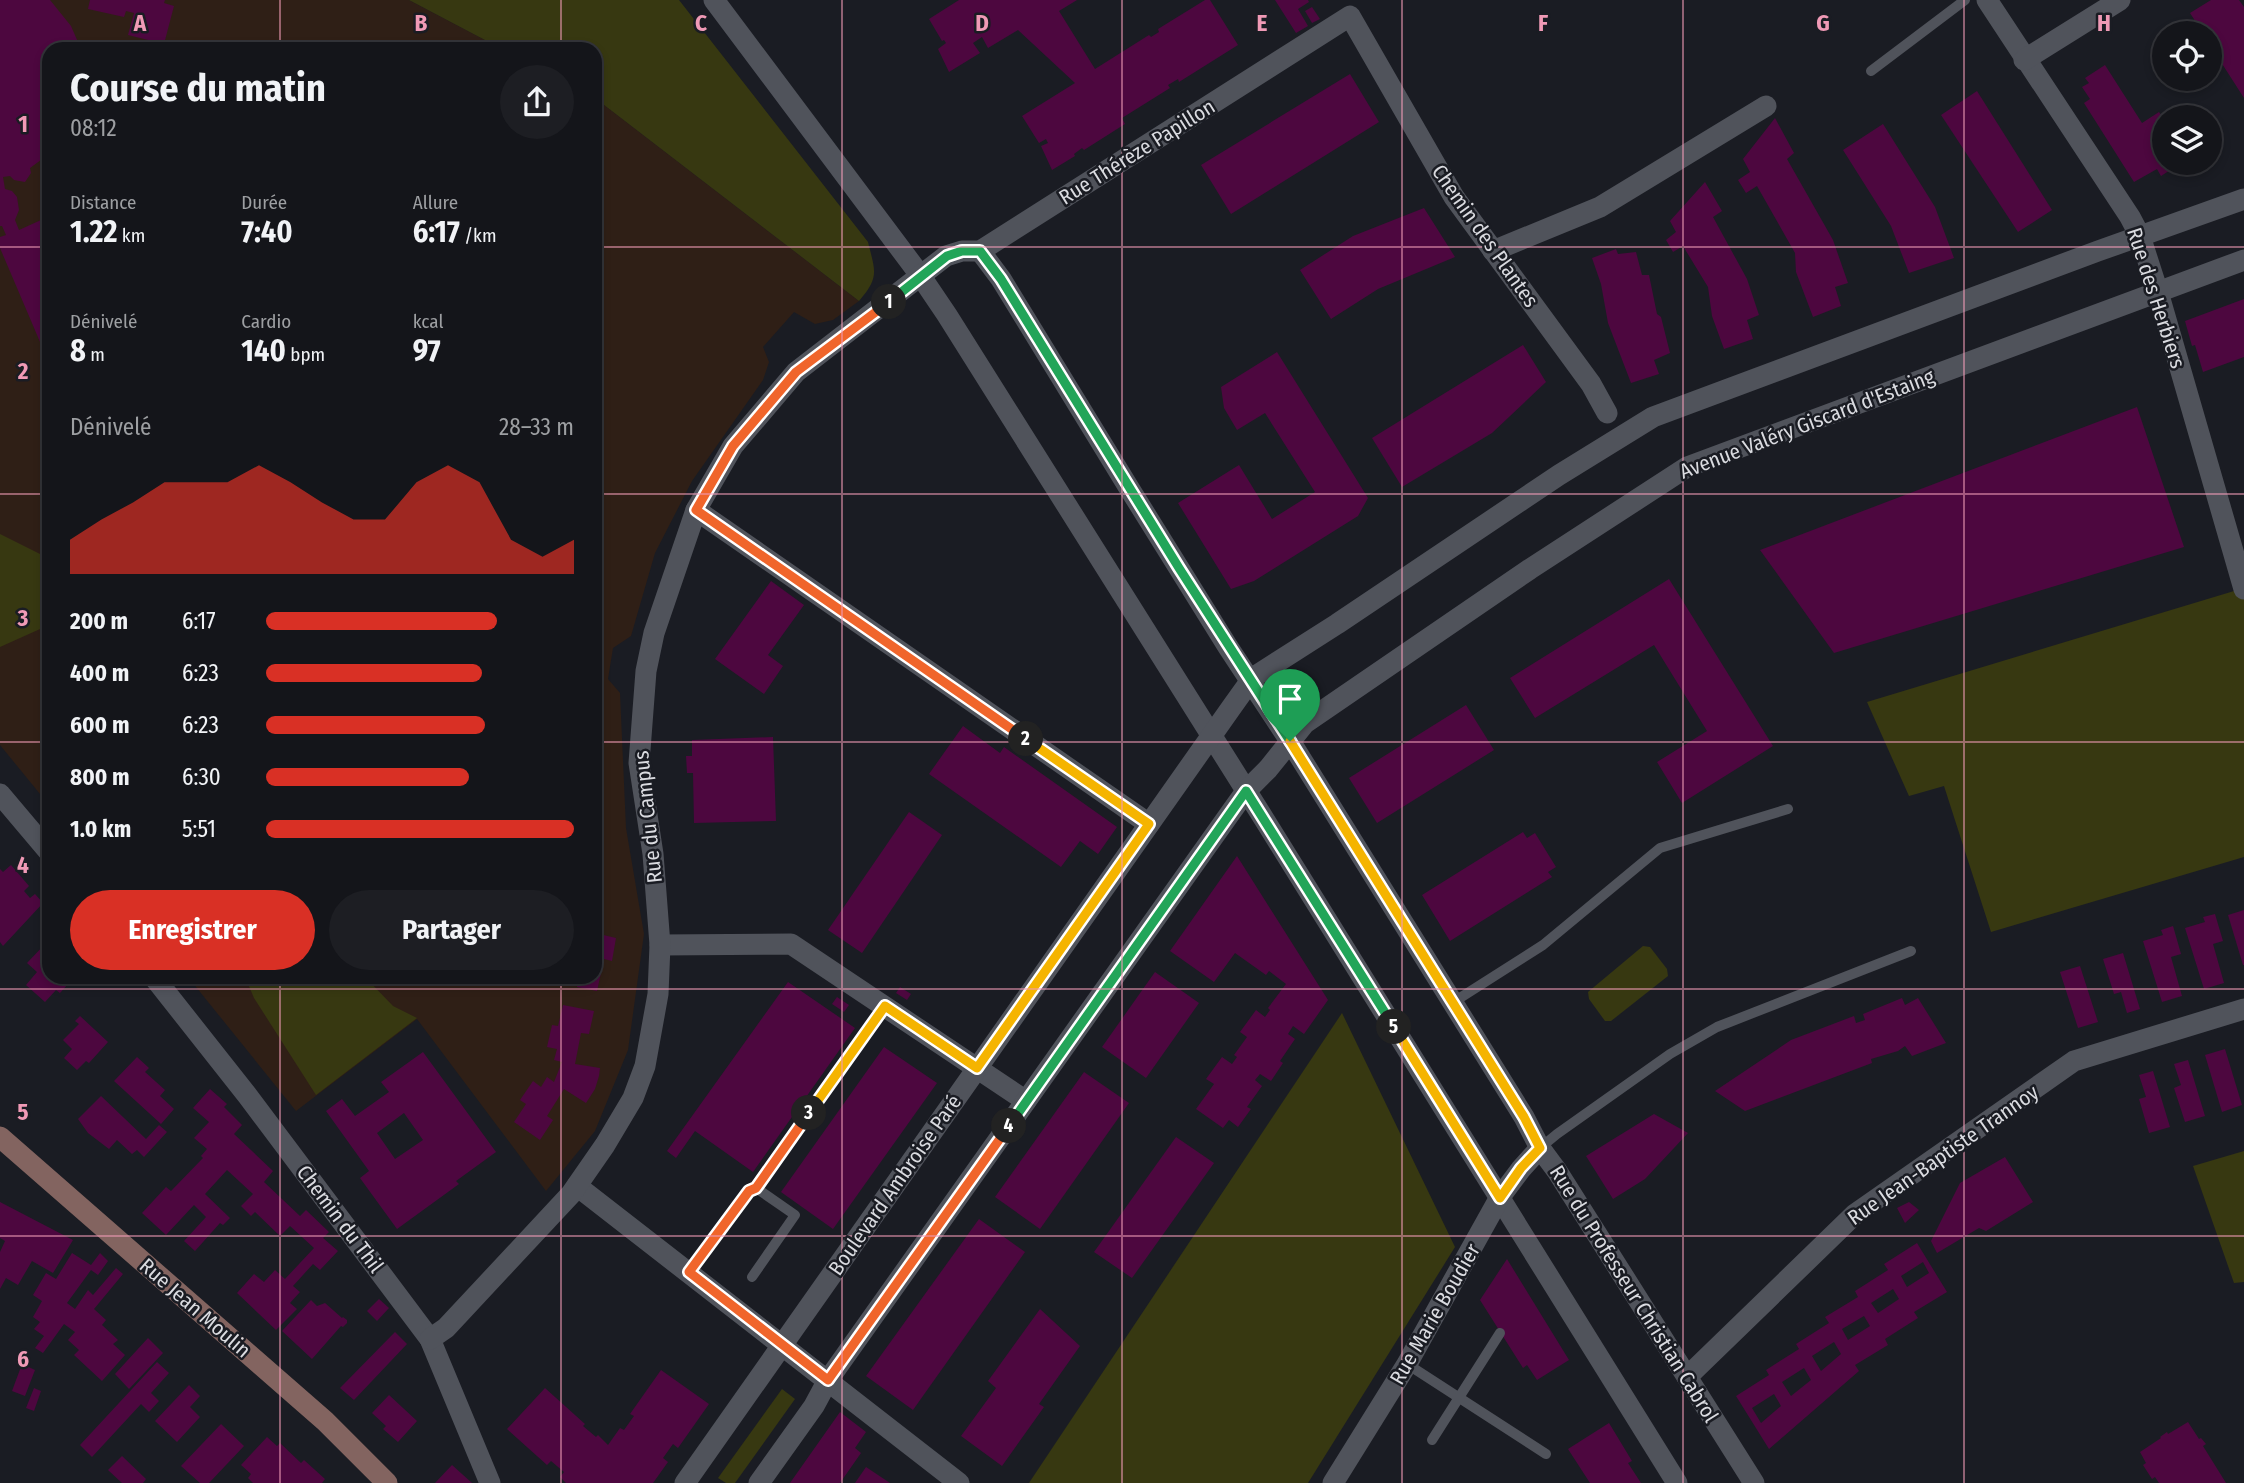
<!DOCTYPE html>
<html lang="fr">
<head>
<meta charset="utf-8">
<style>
  :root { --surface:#14151a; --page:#1d1e23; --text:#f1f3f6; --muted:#9d9fa2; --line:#333439; --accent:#d93025 }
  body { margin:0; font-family:"Fira Sans Condensed",sans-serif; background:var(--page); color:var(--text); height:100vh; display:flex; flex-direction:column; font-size:26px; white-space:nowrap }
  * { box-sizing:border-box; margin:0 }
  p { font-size:23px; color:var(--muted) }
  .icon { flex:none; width:38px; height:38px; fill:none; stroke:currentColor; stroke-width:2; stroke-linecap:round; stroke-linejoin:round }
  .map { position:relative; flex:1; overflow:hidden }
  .panel { position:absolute; left:42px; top:42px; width:560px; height:942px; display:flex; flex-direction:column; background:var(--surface); border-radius:21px; box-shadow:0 4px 10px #0003,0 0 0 2px var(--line) }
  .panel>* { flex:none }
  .controls { position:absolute; left:2152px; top:21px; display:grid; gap:14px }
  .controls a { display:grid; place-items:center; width:70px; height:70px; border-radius:50%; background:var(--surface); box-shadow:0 4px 10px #0003,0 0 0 2px var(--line); font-size:35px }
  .pin { position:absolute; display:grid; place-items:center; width:60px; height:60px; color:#fff; margin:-72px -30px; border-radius:50% 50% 50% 0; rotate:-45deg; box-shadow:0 0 7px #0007 }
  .pin .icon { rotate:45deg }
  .km { position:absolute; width:35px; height:35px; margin:-18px; border-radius:50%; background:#222; color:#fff; font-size:19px; line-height:35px; text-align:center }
  .round { display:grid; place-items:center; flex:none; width:74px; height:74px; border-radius:37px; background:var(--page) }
  .summary { display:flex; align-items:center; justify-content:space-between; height:119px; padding:0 28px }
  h1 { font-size:38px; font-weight:700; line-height:52px }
  .figures { display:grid; grid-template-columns:repeat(3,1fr); gap:10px; height:119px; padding:7px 28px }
  .figures div { display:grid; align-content:center }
  .figures b { font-size:30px; font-weight:700 }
  .figures small { font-size:19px; font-weight:400 }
  .figures p { font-size:19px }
  .chart { height:196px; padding:14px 28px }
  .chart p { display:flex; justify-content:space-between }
  .chart svg { width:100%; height:126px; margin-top:7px; fill:var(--accent); opacity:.7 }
  .action { display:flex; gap:14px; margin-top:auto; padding:14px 28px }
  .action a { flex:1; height:80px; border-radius:42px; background:var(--accent); color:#fff; font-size:28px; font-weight:700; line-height:80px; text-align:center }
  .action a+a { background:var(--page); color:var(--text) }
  ul { padding:0 28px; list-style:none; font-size:23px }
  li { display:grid; grid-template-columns:112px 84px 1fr; align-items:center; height:52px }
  li i { height:18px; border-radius:9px; background:var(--accent) }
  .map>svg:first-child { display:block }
</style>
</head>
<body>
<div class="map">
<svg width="2244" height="1483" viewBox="0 0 2244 1483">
  <rect width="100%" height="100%" fill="#1a1c23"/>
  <g fill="#2f1f16">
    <polygon points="0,0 409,0 502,49 49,49 49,805 0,745"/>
    <polygon points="595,98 859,301 833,320 815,324 794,312 763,347 769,362 763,380 692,481 655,553 631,636 613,648 608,679 620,693 626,828 644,934 628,1050 595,1131 546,1191 417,1019 296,1111 188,977 595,976"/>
  </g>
  <g fill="#373811">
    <path d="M409 0H679L868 242C875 271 880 277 859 301L595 98V49H502Z"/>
    <polygon points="0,534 42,555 49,586 49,625 0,647"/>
    <polygon points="2244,588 2244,857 1991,932 1944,786 1909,796 1867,702"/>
    <polygon points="1643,946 1650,947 1667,969 1668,976 1611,1021 1605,1021 1589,999 1588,992"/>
    <polygon points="245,977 365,977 393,1006 417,1018 316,1095 254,998"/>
    <polygon points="1342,1013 1455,1247 1308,1483 1029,1483"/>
    <polygon points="2244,1151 2244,1282 2234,1283 2193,1166"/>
    <polygon points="782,1389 795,1399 735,1483 726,1483 718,1478"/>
  </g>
  <g fill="#4d073f" fill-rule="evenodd">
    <polygon points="0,0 50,0 71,26 81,49 49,49 49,154 30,168 31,173 25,182 14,180 10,176 3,177 5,189 12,191 17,197 19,210 15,220 19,230 41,220 49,237 49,363 0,248 0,237 6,235 2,226 0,226"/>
    <polygon points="90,0 165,0 164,3 174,6 164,44 128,35 134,13 126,11 124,17 88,9"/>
    <polygon points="959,0 1077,0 1059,11 1095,69 1149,35 1151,37 1159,32 1158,29 1205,0 1210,0 1238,45 1179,82 1178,79 1168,85 1170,88 1122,118 1125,124 1084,150 1082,148 1074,154 1075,156 1052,170 1041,146 1048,143 1046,139 1039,143 1022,116 1075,83 1018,30 988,48 982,37 973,43 980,53 949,72 938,49 946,43 944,40 942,41 929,19"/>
    <polygon points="1275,0 1308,0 1309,2 1298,9 1308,26 1296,33"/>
    <polygon points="2211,0 2239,0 2244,7 2244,98 2210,45 2210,33 2203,33 2190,13"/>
    <polygon points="1312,7 1320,19 1312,23 1305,11"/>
    <polygon points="2105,65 2142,123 2159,112 2163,118 2176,110 2181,117 2165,117 2165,163 2181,163 2161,176 2157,169 2134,182 2084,103 2090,99 2082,87 2089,83 2085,78"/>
    <polygon points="1350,74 1379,122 1231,214 1201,165"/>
    <polygon points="1977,91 2052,210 2018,232 1941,115"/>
    <polygon points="1775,118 1794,153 1787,159 1833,240 1848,283 1835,287 1841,306 1813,317 1796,272 1795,253 1757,186 1746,193 1738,180 1750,172 1743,159"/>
    <polygon points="1883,124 1935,207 1954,258 1909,273 1891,226 1843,150"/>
    <polygon points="1705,182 1722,211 1713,217 1747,279 1759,315 1747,320 1753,339 1724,349 1712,316 1708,287 1683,246 1673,252 1666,240 1676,232 1670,221"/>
    <polygon points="1424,208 1455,257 1378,289 1331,319 1300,270 1353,236"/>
    <polygon points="1616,249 1618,254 1636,252 1642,275 1649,275 1657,314 1661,317 1670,353 1654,360 1659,374 1631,383 1608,323 1601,284 1592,258"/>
    <polygon points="2244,299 2244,357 2203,372 2195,345 2192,346 2185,321"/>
    <polygon points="1523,345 1546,382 1492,433 1402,487 1372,438"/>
    <polygon points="1277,352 1368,498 1358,516 1254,581 1231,589 1178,503 1239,465 1272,519 1315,492 1265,413 1237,430 1224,408 1221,387"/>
    <polygon points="2137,407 2184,547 1834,653 1760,550"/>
    <polygon points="1669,579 1773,746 1682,803 1657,762 1707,731 1654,645 1535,718 1510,678"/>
    <polygon points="771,581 804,605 768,655 783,666 764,694 715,659"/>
    <polygon points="1466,705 1494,750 1377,823 1349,778"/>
    <polygon points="963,726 1000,753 1004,747 1117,827 1098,854 1080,841 1061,867 929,774"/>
    <polygon points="773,737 776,821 694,823 693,773 687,773 686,756 692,756 692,740"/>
    <polygon points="909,812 942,835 862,953 828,930"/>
    <polygon points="1523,832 1527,838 1535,833 1556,867 1548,872 1552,877 1450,941 1422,895"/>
    <polygon points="1237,856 1328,1000 1304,1034 1293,1026 1288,1034 1295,1039 1280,1061 1283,1063 1271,1081 1260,1074 1255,1080 1262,1086 1247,1107 1251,1109 1238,1127 1229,1120 1223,1128 1196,1109 1214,1084 1206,1079 1222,1057 1232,1064 1237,1057 1234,1055 1247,1037 1240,1032 1256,1010 1265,1017 1270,1010 1268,1008 1286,984 1269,971 1266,975 1235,953 1214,982 1170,951"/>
    <polygon points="11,865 29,886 24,891 30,898 35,894 43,903 3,946 0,942 0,869 3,872"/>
    <polygon points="2244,910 2244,965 2243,965 2228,915"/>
    <polygon points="2215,914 2223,941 2213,944 2224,983 2204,989 2185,928 2205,922 2203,917"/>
    <polygon points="2173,926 2181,954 2171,957 2182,996 2162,1002 2143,941 2163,935 2161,930"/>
    <polygon points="595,933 616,938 612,961 604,959 597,991 577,987 579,976 595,976"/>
    <polygon points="47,942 49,944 49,976 75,976 60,993 56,990 45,1002 26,985 37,972 27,963"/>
    <polygon points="2123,953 2140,1009 2127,1013 2121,992 2114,994 2103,959"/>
    <polygon points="2080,966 2098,1022 2078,1028 2060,972"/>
    <polygon points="1155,972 1199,1003 1146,1078 1102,1047"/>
    <polygon points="788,982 855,1028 753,1172 695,1131 676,1158 667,1151"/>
    <polygon points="900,987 911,994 907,1000 896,993"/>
    <polygon points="837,997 849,1005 844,1012 832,1004"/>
    <polygon points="1902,998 1905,1005 1918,998 1946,1043 1912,1056 1905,1046 1898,1051 1871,1059 1872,1063 1745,1111 1715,1091 1791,1040 1854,1016 1856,1023 1865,1020 1863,1014"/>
    <polygon points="563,1005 594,1011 589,1034 581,1033 575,1064 600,1068 599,1076 595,1089 586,1103 564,1089 547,1116 553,1120 540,1140 514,1122 526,1104 520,1100 533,1081 541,1087 547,1077 554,1082 562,1062 554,1060 557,1049 547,1047 552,1025 558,1026"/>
    <polygon points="80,1016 108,1042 89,1063 86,1061 77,1070 64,1058 72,1049 63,1040 79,1024 75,1021"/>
    <polygon points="884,1047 937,1083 833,1229 781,1192"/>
    <polygon points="2225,1049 2242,1105 2222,1112 2205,1055"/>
    <path d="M423 1052 496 1152 456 1181 459 1184 397 1229 360 1178 369 1171 326 1111 342 1099 355 1116 389 1092 381 1082ZM404 1113 423 1140 395 1159 377 1133Z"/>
    <polygon points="137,1057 149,1068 145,1072 165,1090 160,1096 174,1109 161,1124 114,1081"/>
    <polygon points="2188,1060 2205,1116 2185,1122 2174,1088 2181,1085 2174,1064"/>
    <polygon points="2153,1071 2170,1127 2149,1133 2139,1099 2146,1097 2139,1075"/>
    <polygon points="1084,1072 1129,1103 1040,1229 995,1197"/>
    <polygon points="210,1089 227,1104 224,1107 242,1125 234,1134 273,1171 264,1182 300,1216 306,1210 329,1232 323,1238 338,1251 320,1270 313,1264 293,1286 300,1292 290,1303 297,1309 276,1330 237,1293 254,1274 264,1282 275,1270 285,1279 314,1248 290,1226 280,1236 255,1212 251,1216 241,1206 253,1194 227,1170 205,1194 230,1218 223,1225 220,1223 195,1251 184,1241 206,1217 194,1205 166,1235 142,1213 166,1187 171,1191 203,1158 201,1156 207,1149 194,1138 209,1122 193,1108"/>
    <polygon points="101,1096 146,1139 159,1125 167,1132 144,1157 137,1150 132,1154 117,1140 109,1149 88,1133 78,1119"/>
    <polygon points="1654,1114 1688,1133 1645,1179 1613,1199 1586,1156"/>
    <polygon points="1176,1137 1214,1163 1132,1278 1094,1252"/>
    <polygon points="2005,1157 2033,1202 1986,1231 1979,1228 1937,1253 1931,1241 1960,1183"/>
    <polygon points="0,1202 73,1240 53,1273 32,1261 18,1285 6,1278 0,1289 0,1252 5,1241 0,1238"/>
    <polygon points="1909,1202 1919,1210 1905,1223 1897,1208"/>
    <polygon points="979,1219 1025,1252 913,1410 866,1376"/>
    <path d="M1917 1243 1947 1292 1914 1312 1918 1318 1885 1339 1888 1345 1855 1365 1859 1371 1769 1449 1736 1396 1769 1375 1766 1370 1799 1349 1796 1344 1829 1323 1825 1317 1858 1297 1855 1291 1888 1270 1884 1264ZM1923 1262 1929 1273 1907 1287 1901 1276ZM1893 1289 1899 1299 1878 1313 1871 1303ZM1864 1316 1870 1326 1848 1340 1842 1329ZM1834 1342 1841 1354 1821 1371 1812 1356ZM1804 1368 1811 1380 1791 1396 1782 1382ZM1774 1394 1781 1406 1761 1423 1752 1408Z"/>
    <polygon points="72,1253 91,1265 100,1253 108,1261 98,1275 91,1270 67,1303 75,1309 88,1290 93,1295 116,1268 123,1274 94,1309 106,1320 102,1325 118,1340 113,1344 125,1355 102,1381 74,1355 79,1350 68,1340 75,1332 64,1324 43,1353 35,1348 44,1336 34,1329 40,1322 33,1317 42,1301 33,1295 46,1273 56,1279"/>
    <polygon points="1507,1259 1569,1360 1537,1380 1527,1365 1523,1368 1480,1300"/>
    <polygon points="379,1299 389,1308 377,1321 367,1311"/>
    <polygon points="311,1300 317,1306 325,1303 342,1318 343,1317 347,1320 347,1323 343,1327 341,1326 312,1359 282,1331"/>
    <polygon points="1040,1309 1080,1346 1039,1404 1044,1407 1002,1466 961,1436 996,1388 988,1381"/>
    <polygon points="395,1332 407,1344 354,1400 340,1388"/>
    <polygon points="148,1338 163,1353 129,1389 115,1374"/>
    <polygon points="157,1362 169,1373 151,1393 159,1401 149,1412 141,1404 92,1457 80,1445"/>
    <polygon points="22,1364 35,1370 25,1396 12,1391"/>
    <polygon points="661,1370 709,1404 678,1448 673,1444 663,1458 668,1462 653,1483 566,1483 560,1477 564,1472 551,1461 547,1465 507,1429 545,1388 585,1424 583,1426 596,1437 598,1435 608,1445 620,1428 624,1430 634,1416 630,1414"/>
    <polygon points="189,1385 200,1396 190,1407 200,1417 177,1442 155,1421"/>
    <polygon points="34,1388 41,1391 34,1411 26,1408"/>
    <polygon points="389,1395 417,1421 398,1442 383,1429 386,1426 372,1413"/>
    <polygon points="840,1412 866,1432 855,1448 861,1453 840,1483 790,1483"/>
    <polygon points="2188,1422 2199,1439 2201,1438 2206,1444 2203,1446 2226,1483 2159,1483 2155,1477 2152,1479 2143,1465 2146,1463 2140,1452 2161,1438 2160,1437 2167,1432 2168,1434"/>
    <polygon points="1609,1423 1632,1461 1628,1463 1641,1483 1590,1483 1568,1449"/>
    <polygon points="221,1424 244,1446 209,1483 200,1483 181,1466"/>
    <polygon points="267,1437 277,1446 280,1443 301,1463 304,1460 325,1479 322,1483 253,1483 248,1478 251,1474 241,1465"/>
    <polygon points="122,1456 146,1479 143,1483 122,1483 108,1470"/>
    <polygon points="452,1465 472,1483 435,1483"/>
    <polygon points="866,1467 890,1483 855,1483"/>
  </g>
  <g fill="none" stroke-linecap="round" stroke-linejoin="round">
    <g stroke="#50535b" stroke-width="10">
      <polyline points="1871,71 1965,0"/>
      <polyline points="1452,1003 1543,945 1660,848 1788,809"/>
      <polyline points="1540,1148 1557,1134 1670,1054 1717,1027 1911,951"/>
      <polyline points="689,1272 749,1191 756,1188 885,1006"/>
      <polyline points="752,1277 795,1215 756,1188"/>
      <polyline points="1407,1364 1546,1454"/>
      <polyline points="1432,1440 1500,1333"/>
    </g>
    <g stroke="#50535b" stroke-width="21">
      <polyline points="714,0 920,275 947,315 1264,819 1677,1483"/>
      <polyline points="1987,0 2130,217 2140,236 2158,292 2244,589"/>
      <polyline points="2024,60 2120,0"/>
      <polyline points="980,251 1001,279 1129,488 1228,647 1290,741 1524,1117 1540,1148 1557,1171 1754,1483"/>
      <polyline points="1493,251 1600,207 1766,106"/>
      <polyline points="696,510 1149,824"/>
      <polyline points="0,794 49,852"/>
      <polyline points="660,945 791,944 1026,1101"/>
      <polyline points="153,976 247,1095 430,1339 490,1483"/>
      <polyline points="577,1186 959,1483"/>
      <polyline points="430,1339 446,1328 571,1194 605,1145 633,1098 645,1066 658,994 660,945 653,854 639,763 646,671 654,633 696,510 733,446 796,372 946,256 962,251 980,251 1350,16 1454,197 1591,384 1607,413"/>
      <polyline points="1687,1377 1855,1214 2074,1061 2244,1009"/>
      <polyline points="685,1483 1231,708 1251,680 1257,675 1337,624 1559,475 1653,417 2098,251 2244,199"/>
      <polyline points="759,1483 814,1406 828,1380 1231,812 1246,791 1268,769 1305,723 1530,569 1687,467 2244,260"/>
      <polyline points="1333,1483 1407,1364 1500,1197 1521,1169 1540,1148"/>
    </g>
    <polyline stroke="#836460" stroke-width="21" points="0,1137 325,1421 387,1483"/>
  </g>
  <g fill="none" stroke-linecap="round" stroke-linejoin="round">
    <defs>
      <polyline id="split-1" points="889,302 947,256 962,251 980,251 1001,279 1179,568 1290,741"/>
      <polyline id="split-2" points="889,302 796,372 733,446 696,510 1026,739"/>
      <polyline id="split-3" points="809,1113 885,1006 977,1068 1149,824 1026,739"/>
      <polyline id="split-4" points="809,1113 756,1188 749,1191 689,1272 828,1380 1009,1126"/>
      <polyline id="split-5" points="1009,1126 1246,791 1394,1027"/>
      <polyline id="split-6" points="1290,741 1524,1117 1540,1148 1521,1168 1500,1198 1394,1027"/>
    </defs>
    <use href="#split-1" stroke="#fff" stroke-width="14"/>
    <use href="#split-2" stroke="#fff" stroke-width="14"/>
    <use href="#split-3" stroke="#fff" stroke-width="14"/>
    <use href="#split-4" stroke="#fff" stroke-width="14"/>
    <use href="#split-5" stroke="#fff" stroke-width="14"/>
    <use href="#split-6" stroke="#fff" stroke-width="14"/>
    <use href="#split-1" stroke="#22a559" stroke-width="9"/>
    <use href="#split-2" stroke="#f0652b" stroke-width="9"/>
    <use href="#split-3" stroke="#f5b400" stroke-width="9"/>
    <use href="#split-4" stroke="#f0652b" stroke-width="9"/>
    <use href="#split-5" stroke="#22a559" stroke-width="9"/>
    <use href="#split-6" stroke="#f5b400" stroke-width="9"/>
  </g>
  <path fill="none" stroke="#f09ab6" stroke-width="2" stroke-opacity="0.55" d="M280 0V49M561 0V49M842 0V1483M1122 0V1483M1402 0V1483M1683 0V1483M1964 0V1483M0 247H49M595 247H2244M0 494H49M595 494H2244M0 742H49M595 742H2244M280 976V1483M561 976V1483M0 989H2244M0 1236H2244"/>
  <g text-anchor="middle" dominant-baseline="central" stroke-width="5" stroke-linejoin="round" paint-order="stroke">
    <g font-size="21" fill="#dadbe0" stroke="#1a1c23">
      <text transform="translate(1137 152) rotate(-32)">Rue Thérèze Papillon</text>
      <text transform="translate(1485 236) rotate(55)">Chemin des Plantes</text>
      <text transform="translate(2156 298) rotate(72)">Rue des Herbiers</text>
      <text transform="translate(1807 424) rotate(-21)">Avenue Valéry Giscard d'Estaing</text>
      <text transform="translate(648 817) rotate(-96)">Rue du Campus</text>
      <text transform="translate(1943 1155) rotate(-35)">Rue Jean-Baptiste Trannoy</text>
      <text transform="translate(895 1185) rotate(-55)">Boulevard Ambroise Paré</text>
      <text transform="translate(340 1219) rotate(53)">Chemin du Thil</text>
      <text transform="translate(1634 1294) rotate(58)">Rue du Professeur Christian Cabrol</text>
      <text transform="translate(195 1308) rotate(41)">Rue Jean Moulin</text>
      <text transform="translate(1435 1314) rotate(-60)">Rue Marie Boudier</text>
    </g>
  </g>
  <g font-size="23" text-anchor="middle" font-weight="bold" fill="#f09ab6" stroke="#1a1c23" stroke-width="5" stroke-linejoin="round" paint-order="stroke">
    <text x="140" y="31">A</text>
    <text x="421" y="31">B</text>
    <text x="701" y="31">C</text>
    <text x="982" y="31">D</text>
    <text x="1262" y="31">E</text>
    <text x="1543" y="31">F</text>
    <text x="1823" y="31">G</text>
    <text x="2104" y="31">H</text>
    <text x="23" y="132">1</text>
    <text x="23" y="379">2</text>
    <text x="23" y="626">3</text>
    <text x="23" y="873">4</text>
    <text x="23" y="1120">5</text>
    <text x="23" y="1367">6</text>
  </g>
</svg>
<div class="controls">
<a><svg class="icon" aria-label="locate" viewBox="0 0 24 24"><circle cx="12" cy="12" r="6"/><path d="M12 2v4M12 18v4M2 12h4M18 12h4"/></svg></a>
<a><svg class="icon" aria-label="layers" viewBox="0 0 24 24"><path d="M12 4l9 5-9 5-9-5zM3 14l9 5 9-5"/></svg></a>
</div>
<div class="pin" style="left:1290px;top:741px;background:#1e9e55"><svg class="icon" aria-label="arrive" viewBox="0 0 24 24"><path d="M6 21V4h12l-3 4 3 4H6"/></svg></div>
<b class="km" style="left:889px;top:302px">1</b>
<b class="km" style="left:1026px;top:739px">2</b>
<b class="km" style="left:809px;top:1113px">3</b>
<b class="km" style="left:1009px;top:1126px">4</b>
<b class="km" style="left:1394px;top:1027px">5</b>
<section class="panel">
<div class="summary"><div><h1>Course du matin</h1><p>08:12</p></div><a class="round"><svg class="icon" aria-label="share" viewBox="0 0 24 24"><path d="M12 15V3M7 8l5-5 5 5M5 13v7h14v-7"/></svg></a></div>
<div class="figures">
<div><p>Distance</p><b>1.22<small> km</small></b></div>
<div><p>Durée</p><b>7:40</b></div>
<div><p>Allure</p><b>6:17<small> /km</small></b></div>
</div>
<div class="figures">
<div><p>Dénivelé</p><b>8<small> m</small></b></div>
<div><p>Cardio</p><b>140<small> bpm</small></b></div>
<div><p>kcal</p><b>97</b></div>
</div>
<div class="chart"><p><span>Dénivelé</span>28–33 m</p>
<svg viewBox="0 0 160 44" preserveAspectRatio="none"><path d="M0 44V32L10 25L20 19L30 12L40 12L50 12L60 6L70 12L80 19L90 25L100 25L110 12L120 6L130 12L140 32L150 38L160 32V44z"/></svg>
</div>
<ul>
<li><b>200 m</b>6:17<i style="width:75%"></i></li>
<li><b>400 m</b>6:23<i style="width:70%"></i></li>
<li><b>600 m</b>6:23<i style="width:71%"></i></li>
<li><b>800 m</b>6:30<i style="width:66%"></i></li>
<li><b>1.0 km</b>5:51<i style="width:100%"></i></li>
</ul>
<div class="action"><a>Enregistrer</a><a>Partager</a></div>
</section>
</div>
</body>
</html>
